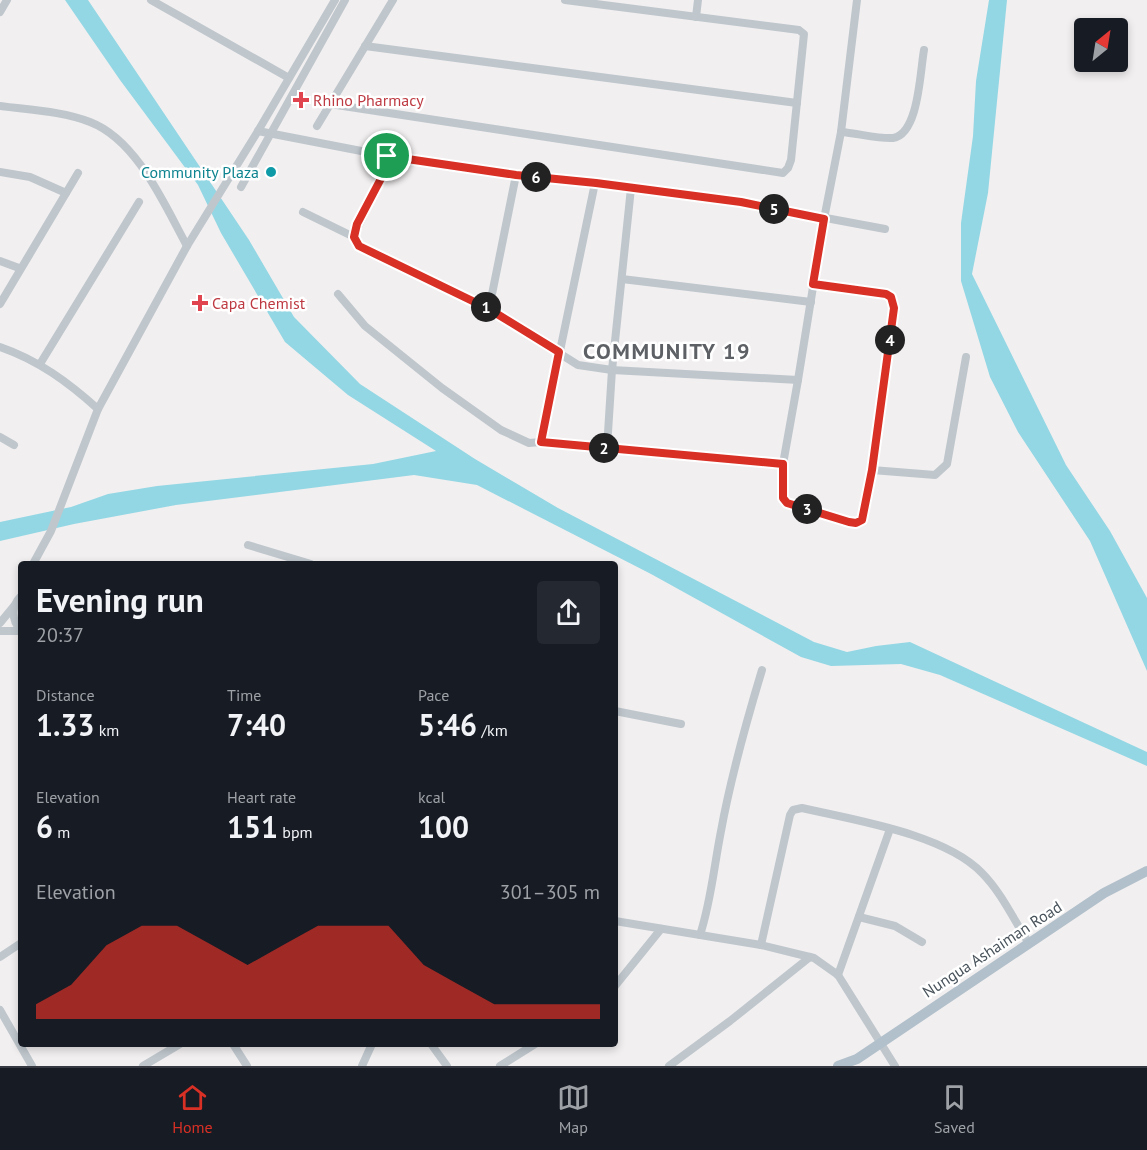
<!DOCTYPE html>
<html lang="en">
<head>
<meta charset="utf-8">
<style>
  :root { --surface:#171b24; --page:#242831; --text:#f1f3f6; --muted:#9ea1a6; --line:#363941; --accent:#d93025 }
  body { margin:0; font-family:"PT Sans",sans-serif; background:var(--page); color:var(--text); height:100vh; display:flex; flex-direction:column; font-size:22px; white-space:nowrap }
  * { box-sizing:border-box; margin:0 }
  p { font-size:20px; color:var(--muted) }
  .icon { flex:none; width:33px; height:33px; fill:none; stroke:currentColor; stroke-width:2; stroke-linecap:round; stroke-linejoin:round }
  .map { position:relative; flex:1; overflow:hidden }
  .sheet { position:absolute; left:18px; top:561px; width:600px; height:486px; display:flex; flex-direction:column; background:var(--surface); border-radius:6px; box-shadow:0 3px 9px #0003 }
  .sheet>* { flex:none }
  .needle { width:39px; rotate:30deg }
  .tools { position:absolute; left:1074px; top:18px; display:grid; gap:12px }
  .tools a { display:grid; place-items:center; width:54px; height:54px; border-radius:6px; background:var(--surface); box-shadow:0 3px 9px #0003; font-size:30px }
  .pin { position:absolute; display:grid; place-items:center; width:51px; height:51px; color:#fff; margin:-26px; border:3px solid #fff; border-radius:50%; box-shadow:0 2px 6px #0007 }
  .km { position:absolute; width:30px; height:30px; margin:-15px; border-radius:50%; background:#222; color:#fff; font-size:16px; line-height:30px; text-align:center }
  .round { display:grid; place-items:center; flex:none; width:63px; height:63px; border-radius:6px; background:var(--page) }
  .head { display:flex; align-items:center; justify-content:space-between; height:102px; padding:0 18px }
  h1 { font-size:33px; font-weight:700; line-height:45px }
  .metrics { display:grid; grid-template-columns:repeat(3,1fr); gap:9px; height:102px; padding:6px 18px }
  .metrics div { display:grid; align-content:center }
  .metrics b { font-size:30px; font-weight:700 }
  .metrics small { font-size:16px; font-weight:400 }
  .metrics p { font-size:16px }
  .chart { height:168px; padding:12px 18px }
  .chart p { display:flex; justify-content:space-between }
  .chart svg { width:100%; height:108px; margin-top:6px; fill:var(--accent); opacity:.7 }
  .menu { display:flex; justify-content:space-around; align-items:center; height:84px; border-top:2px solid var(--line); background:var(--surface); font-size:16px; color:var(--muted) }
  .menu a { display:grid; justify-items:center; gap:3px }
  .menu .current { color:var(--accent) }
  .map>svg:first-child { display:block }
</style>
</head>
<body>
<div class="map">
<svg width="1147" height="1066" viewBox="0 0 1147 1066">
  <rect width="100%" height="100%" fill="#f2eff0"/>
  <g fill="#93d7e4">
    <polygon points="65,0 88,0 249,240 294,317 360,384 475,459 558,508 814,642 847,652 876,646 910,642 1147,752 1147,766 940,675 901,664 831,666 801,657 651,574 477,485 414,475 176,505 74,524 0,541 0,522 71,507 108,494 157,486 373,464 436,451 348,395 285,342 221,233 198,185 120,80"/>
    <polygon points="989,0 1007,0 988,193 972,274 1066,465 1110,531 1147,598 1147,671 1090,541 1018,432 990,377 961,281 961,223 973,136 976,81"/>
  </g>
  <g fill="none" stroke-linecap="round" stroke-linejoin="round">
    <g stroke="#bfc7cd" stroke-width="8">
      <polyline points="151,0 289,78"/>
      <polyline points="0,12 7,0"/>
      <polyline points="696,17 698,0"/>
      <polyline points="365,46 797,103"/>
      <polyline points="330,104 783,173 788,168 791,160 804,34 799,30 565,0"/>
      <path d="M0 106C29 110 62 111 90 122 137 140 164 204 187 246"/>
      <polyline points="317,126 393,0"/>
      <polyline points="258,131 387,156 516,175 595,183 740,202 885,229"/>
      <path d="M841 132C856 133 879 139 893 138 919 134 920 71 924 50"/>
      <polyline points="387,156 385,171 355,233 355,240 359,246 368,251 392,261 489,309 578,365 612,370 798,380"/>
      <polyline points="0,172 30,177 66,193"/>
      <polyline points="241,187 345,0"/>
      <polyline points="303,212 354,237"/>
      <polyline points="0,261 19,268"/>
      <polyline points="622,279 811,302"/>
      <polyline points="338,294 365,326 442,388 501,430 529,443 541,442 783,464 798,380 824,219 841,132 857,0"/>
      <polyline points="0,304 78,173"/>
      <polyline points="489,309 516,175"/>
      <path d="M0 347C38 360 68 382 98 409"/>
      <polyline points="40,364 139,202"/>
      <polyline points="0,437 14,445"/>
      <polyline points="541,442 595,183"/>
      <polyline points="607,448 612,370 631,188"/>
      <polyline points="783,464 783,498 787,503 849,522 856,523 862,520 872,470 894,308 893,301 886,294 813,283"/>
      <polyline points="872,470 935,475 947,464 966,357"/>
      <polyline points="248,545 311,564"/>
      <polyline points="33,564 51,531 98,409 187,246 258,131 335,0"/>
      <path d="M21 596C11 606 11 620 21 630"/>
      <polyline points="0,623 14,606"/>
      <polyline points="0,631 21,631"/>
      <polyline points="615,711 681,724"/>
      <polyline points="859,917 895,926 922,942"/>
      <polyline points="615,921 761,945 814,958 838,975 895,1066"/>
      <path d="M700 935C711 902 714 866 721 831 731 776 746 723 762 670"/>
      <path d="M761 945 790 815 793 810 802 808C854 820 945 834 982 873 1001 892 1014 920 1028 942"/>
      <polyline points="0,957 21,943"/>
      <polyline points="838,975 890,829"/>
      <polyline points="615,986 661,929"/>
      <polyline points="0,1010 32,1066"/>
      <polyline points="233,1044 247,1066"/>
      <polyline points="431,1044 447,1066"/>
      <polyline points="143,1066 180,1044"/>
      <polyline points="362,1066 372,1044"/>
      <polyline points="500,1066 535,1044"/>
      <polyline points="669,1066 730,1021 810,957"/>
    </g>
    <polyline stroke="#b2c0cb" stroke-width="10" points="838,1066 857,1059 1104,893 1147,871"/>
  </g>
  <g fill="none" stroke-linecap="round" stroke-linejoin="round">
    <defs>
      <polygon id="route" points="387,156 516,175 596,183 741,202 824,219 813,284 886,294 891,297 894,308 872,470 862,520 856,523 849,522 787,503 783,498 783,464 541,442 559,352 489,309 359,246 354,237 357,224 385,171"/>
    </defs>
    <use href="#route" stroke="#fff" stroke-width="12"/>
    <use href="#route" stroke="#d93025" stroke-width="8"/>
  </g>
  <g fill="#e0444e" stroke="#fff" stroke-width="2">
    <path d="M298 91h6v6h6v6h-6v6h-6v-6h-6v-6h6z"/>
    <path d="M197 294h6v6h6v6h-6v6h-6v-6h-6v-6h6z"/>
  </g>
  <circle fill="#0f9aa8" stroke="#fff" stroke-width="2" cx="271" cy="172" r="6"/>
  <g text-anchor="middle" dominant-baseline="central" stroke-width="5" stroke-linejoin="round" paint-order="stroke">
    <g font-size="16" fill="#be3a42" stroke="#fff" text-anchor="start">
      <text x="313" y="100">Rhino Pharmacy</text>
      <text x="212" y="303">Capa Chemist</text>
    </g>
    <g font-size="16" fill="#0d838f" stroke="#fff" text-anchor="end">
      <text x="259" y="172">Community Plaza</text>
    </g>
    <g font-size="16" fill="#49535b" stroke="#fff">
      <text transform="translate(992 949) rotate(-33)">Nungua Ashaiman Road</text>
    </g>
    <g font-size="22" font-weight="bold" letter-spacing="1.5" fill="#5d6064" stroke="#fff">
      <text x="667" y="351">COMMUNITY 19</text>
    </g>
  </g>
</svg>
<div class="tools">
<a><svg class="needle" viewBox="-14 -14 28 28"><path d="M0-13l5 13h-10z" fill="#e53935"/><path d="M0 13l5-13h-10z" fill="#9ea1a6"/></svg></a>
</div>
<div class="pin" style="left:387px;top:156px;background:#1e9e55"><svg class="icon" aria-label="arrive" viewBox="0 0 24 24"><path d="M6 21V4h12l-3 4 3 4H6"/></svg></div>
<b class="km" style="left:486px;top:307px">1</b>
<b class="km" style="left:604px;top:448px">2</b>
<b class="km" style="left:807px;top:509px">3</b>
<b class="km" style="left:890px;top:340px">4</b>
<b class="km" style="left:774px;top:209px">5</b>
<b class="km" style="left:536px;top:177px">6</b>
<section class="sheet">
<div class="head"><div><h1>Evening run</h1><p>20:37</p></div><a class="round"><svg class="icon" aria-label="share" viewBox="0 0 24 24"><path d="M12 15V3M7 8l5-5 5 5M5 13v7h14v-7"/></svg></a></div>
<div class="metrics">
<div><p>Distance</p><b>1.33<small> km</small></b></div>
<div><p>Time</p><b>7:40</b></div>
<div><p>Pace</p><b>5:46<small> /km</small></b></div>
</div>
<div class="metrics">
<div><p>Elevation</p><b>6<small> m</small></b></div>
<div><p>Heart rate</p><b>151<small> bpm</small></b></div>
<div><p>kcal</p><b>100</b></div>
</div>
<div class="chart"><p><span>Elevation</span>301–305 m</p>
<svg viewBox="0 0 160 44" preserveAspectRatio="none"><path d="M0 44V38L10 30L20 14L30 6L40 6L50 14L60 22L70 14L80 6L90 6L100 6L110 22L120 30L130 38L140 38L150 38L160 38V44z"/></svg>
</div>
</section>
</div>
<nav class="menu">
<a class="current"><svg class="icon" aria-label="home" viewBox="0 0 24 24"><path d="M3 11l9-7 9 7M6 9v11h12V9"/></svg>Home</a>
<a><svg class="icon" aria-label="map" viewBox="0 0 24 24"><path d="M3 6l6-2 6 2 6-2v14l-6 2-6-2-6 2zM9 4v14M15 6v14"/></svg>Map</a>
<a><svg class="icon" aria-label="saved" viewBox="0 0 24 24"><path d="M7 4h10v16l-5-4-5 4z"/></svg>Saved</a>
</nav>
</body>
</html>
